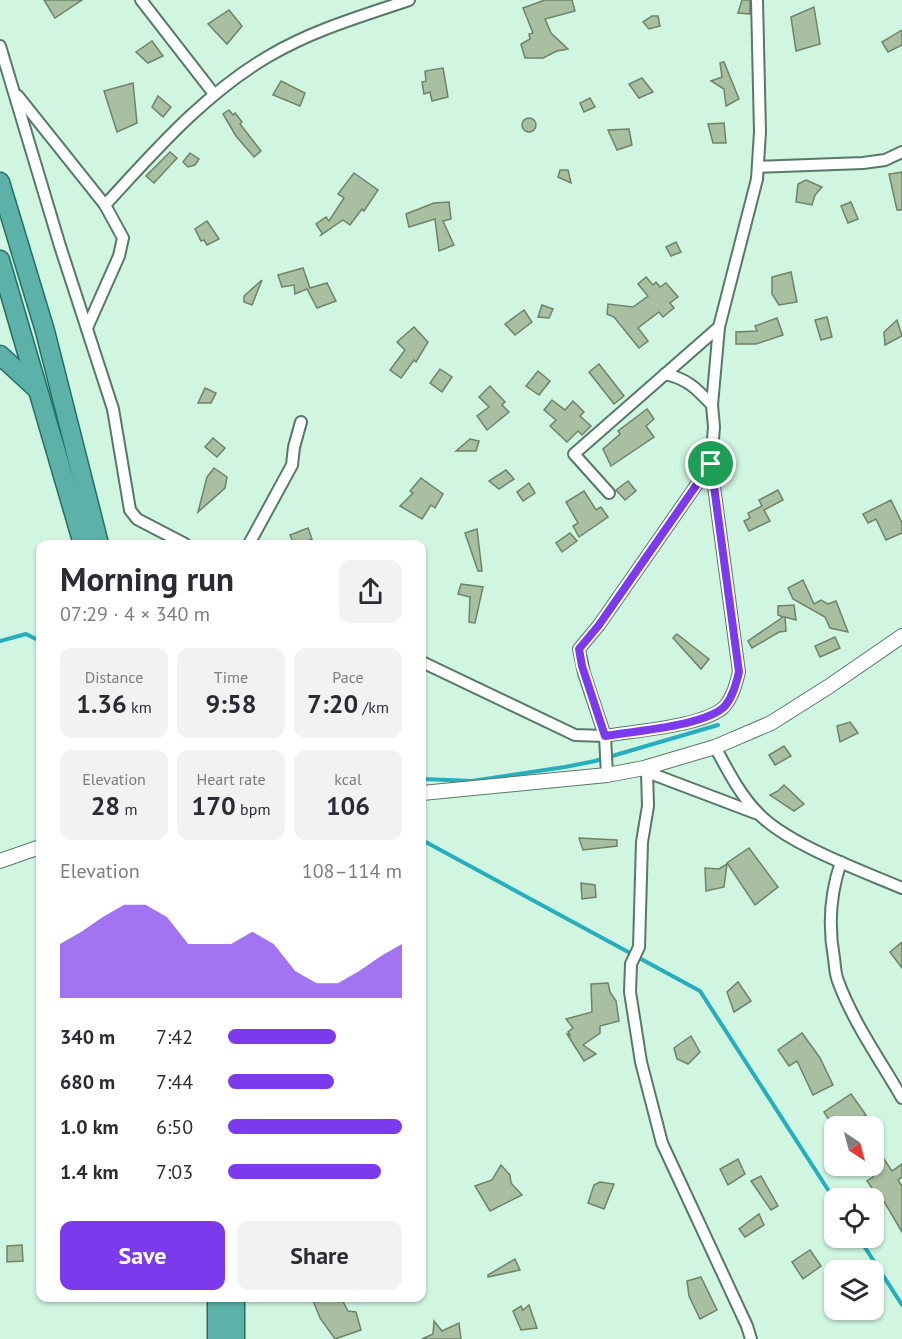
<!DOCTYPE html>
<html lang="en">
<head>
<meta charset="utf-8">
<style>
  :root { --surface:#fff; --page:#f2f2f3; --text:#2b2b33; --muted:#7c7c81; --accent:#7c3aed }
  body { margin:0; font-family:"PT Sans",sans-serif; background:var(--page); color:var(--text); height:100vh; display:flex; flex-direction:column; font-size:22px; white-space:nowrap }
  * { box-sizing:border-box; margin:0 }
  p { font-size:20px; color:var(--muted) }
  .icon { flex:none; width:33px; height:33px; fill:none; stroke:currentColor; stroke-width:2; stroke-linecap:round; stroke-linejoin:round }
  .map { position:relative; flex:1; overflow:hidden }
  .drawer { position:absolute; left:36px; top:540px; width:390px; height:762px; display:flex; flex-direction:column; background:var(--surface); border-radius:12px; box-shadow:0 2px 4px #0004 }
  .drawer>* { flex:none }
  .needle { width:39px; rotate:144deg }
  .controls { position:absolute; left:824px; top:1116px; display:grid; gap:12px }
  .controls a { display:grid; place-items:center; width:60px; height:60px; border-radius:12px; background:var(--surface); box-shadow:0 2px 4px #0004; font-size:30px }
  .pin { position:absolute; display:grid; place-items:center; width:51px; height:51px; color:#fff; margin:-26px; border:3px solid #fff; border-radius:50%; box-shadow:0 2px 6px #0007 }
  .round { display:grid; place-items:center; flex:none; width:63px; height:63px; border-radius:12px; background:var(--page) }
  .overview { display:flex; align-items:center; justify-content:space-between; height:102px; padding:0 24px }
  h1 { font-size:33px; font-weight:600; line-height:45px }
  .stats { display:grid; grid-template-columns:repeat(3,1fr); gap:9px; height:102px; padding:6px 24px }
  .stats div { display:grid; align-content:center; border-radius:12px; background:var(--page); text-align:center }
  .stats b { font-size:26px; font-weight:600 }
  .stats small { font-size:16px; font-weight:400 }
  .stats p { font-size:16px }
  .chart { height:168px; padding:12px 24px }
  .chart p { display:flex; justify-content:space-between }
  .chart svg { width:100%; height:108px; margin-top:6px; fill:var(--accent); opacity:.7 }
  .cta { display:flex; gap:12px; margin-top:auto; padding:12px 24px }
  .cta a { flex:1; height:69px; border-radius:12px; background:var(--accent); color:#fff; font-size:24px; font-weight:600; line-height:69px; text-align:center }
  .cta a+a { background:var(--page); color:var(--text) }
  ul { padding:0 24px; list-style:none; font-size:20px }
  li { display:grid; grid-template-columns:96px 72px 1fr; align-items:center; height:45px }
  li i { height:15px; border-radius:8px; background:var(--accent) }
  .map>svg:first-child { display:block }
</style>
</head>
<body>
<div class="map">
<svg width="902" height="1339" viewBox="0 0 902 1339">
  <rect width="100%" height="100%" fill="#d0f5e1"/>
  <g fill="none" stroke-linecap="round" stroke-linejoin="round">
    <g stroke="#26adbe" stroke-width="4">
      <polyline points="0,641 26,634 40,641"/>
      <polyline points="422,779 472,781 565,767 595,761 718,725"/>
      <polyline points="422,840 700,991 834,1199"/>
      <polyline points="859,1238 902,1305"/>
    </g>
  </g>
  <g fill="#a9bfa2" stroke="#6e8367" stroke-width="1.5">
    <polygon points="44,0 82,0 55,18"/>
    <polygon points="545,0 572,0 575,11 545,19 551,33 568,49 557,51 543,58 525,58 521,44 530,39 529,34 533,33 523,8"/>
    <polygon points="742,0 750,0 750,14 738,13"/>
    <polygon points="814,7 820,44 796,51 791,17"/>
    <polygon points="229,10 242,26 227,44 208,24"/>
    <polygon points="652,16 658,16 660,26 649,29 643,22"/>
    <polygon points="902,30 902,45 888,52 882,42"/>
    <polygon points="152,41 163,56 148,63 136,52"/>
    <polygon points="724,62 739,99 726,106 724,89 711,81 722,77 720,63"/>
    <polygon points="443,68 448,97 432,101 430,92 424,94 422,82 426,81 425,71"/>
    <polygon points="642,78 653,92 639,98 629,84"/>
    <polygon points="281,81 305,93 300,106 273,95"/>
    <polygon points="133,83 137,123 117,132 104,91"/>
    <polygon points="158,96 171,107 163,117 152,107"/>
    <polygon points="590,98 595,107 584,112 580,103"/>
    <polygon points="229,110 233,115 235,113 242,122 240,124 261,151 254,157 236,136 223,114"/>
    <circle cx="529" cy="125" r="7"/>
    <polygon points="724,123 726,143 713,143 708,124"/>
    <polygon points="629,129 632,145 617,150 608,130"/>
    <polygon points="170,152 177,158 154,183 146,176"/>
    <polygon points="190,153 199,159 195,165 188,167 183,162"/>
    <polygon points="560,170 568,170 571,183 558,177"/>
    <polygon points="902,172 902,210 897,210 889,174"/>
    <polygon points="354,173 378,190 364,211 362,209 350,225 343,220 321,235 322,233 316,224 326,217 329,221 344,198 338,194"/>
    <polygon points="806,180 822,187 815,195 812,205 796,202 798,184"/>
    <polygon points="449,202 451,219 443,221 454,245 439,251 435,219 409,227 406,214 434,203"/>
    <polygon points="851,202 858,219 848,223 841,206"/>
    <polygon points="207,221 219,239 207,245 204,240 201,241 195,229"/>
    <polygon points="676,242 681,252 671,256 666,247"/>
    <polygon points="303,268 310,288 327,283 336,301 317,308 307,289 295,294 294,285 282,287 278,275"/>
    <polygon points="791,272 797,302 779,305 772,294 772,277"/>
    <polygon points="646,277 653,285 656,282 660,287 666,283 678,297 670,303 674,308 663,317 659,312 638,328 648,341 639,348 614,317 607,314 608,304 633,307 648,296 638,284"/>
    <polygon points="262,280 252,305 244,302 244,296"/>
    <polygon points="542,305 553,309 549,318 538,317"/>
    <polygon points="524,310 532,322 515,335 505,324"/>
    <polygon points="827,317 832,337 821,340 815,320"/>
    <polygon points="777,318 783,335 756,344 736,344 736,332 757,331 755,326"/>
    <polygon points="897,320 902,336 885,345 884,332"/>
    <polygon points="414,327 428,342 416,362 414,360 401,378 390,370 405,350 397,342"/>
    <polygon points="599,364 624,396 614,404 589,372"/>
    <polygon points="440,369 452,377 442,392 430,383"/>
    <polygon points="538,371 550,381 539,395 526,386"/>
    <polygon points="490,386 505,402 502,405 509,412 487,430 477,416 489,407 479,397"/>
    <polygon points="205,388 216,393 211,403 198,403"/>
    <polygon points="552,400 565,410 573,401 584,412 580,416 591,426 582,435 578,431 567,442 550,426 556,420 544,410"/>
    <polygon points="647,409 654,419 646,426 654,437 611,466 603,449 620,434 618,431"/>
    <polygon points="213,438 225,448 217,457 205,447"/>
    <polygon points="470,439 479,441 476,451 456,451"/>
    <polygon points="214,468 227,477 225,488 198,512 207,477"/>
    <polygon points="506,470 514,479 499,489 489,481"/>
    <polygon points="421,478 443,494 435,508 431,505 422,519 400,506 413,493 410,491"/>
    <polygon points="628,481 636,491 625,500 616,490"/>
    <polygon points="529,483 535,493 523,501 517,492"/>
    <polygon points="778,490 783,500 764,510 770,521 749,531 744,521 750,518 748,513 762,506 759,500"/>
    <polygon points="584,491 596,510 601,507 608,517 579,537 573,526 578,523 566,502"/>
    <polygon points="891,500 902,523 902,533 886,540 876,519 868,523 863,514"/>
    <polygon points="308,528 312,539 301,544 294,544 290,535"/>
    <polygon points="477,529 482,571 478,571 465,533"/>
    <polygon points="570,533 577,541 562,552 556,543"/>
    <polygon points="803,580 814,604 821,600 828,604 836,601 848,632 830,628 825,617 793,599 788,588"/>
    <polygon points="461,584 483,587 475,623 469,622 470,597 458,594"/>
    <polygon points="794,605 796,620 785,617 786,631 779,632 752,648 748,641 783,617 778,615 778,606"/>
    <polygon points="677,634 709,659 701,669 673,638"/>
    <polygon points="835,637 840,648 820,657 815,646"/>
    <polygon points="850,722 858,733 840,742 837,726"/>
    <polygon points="784,746 791,756 775,765 769,755"/>
    <polygon points="784,785 804,804 794,811 770,795 778,791"/>
    <polygon points="579,838 617,840 617,846 583,850"/>
    <polygon points="749,848 778,887 755,905 727,863"/>
    <polygon points="727,864 724,887 706,891 705,868 719,869"/>
    <polygon points="581,883 595,885 596,897 582,899"/>
    <polygon points="902,942 902,968 890,952"/>
    <polygon points="738,982 751,1001 734,1012 727,992"/>
    <polygon points="608,983 610,992 616,1001 619,1021 600,1026 600,1033 583,1045 596,1054 584,1061 567,1034 570,1035 568,1032 573,1028 566,1019 592,1012 591,984"/>
    <polygon points="802,1033 820,1058 833,1085 813,1095 797,1061 789,1066 778,1050"/>
    <polygon points="691,1036 700,1052 688,1064 677,1059 674,1048"/>
    <polygon points="851,1094 866,1115 849,1126 833,1126 824,1112"/>
    <polygon points="873,1143 892,1171 902,1164 902,1177 898,1180 902,1186 902,1232 882,1198 880,1200 867,1181 873,1177"/>
    <polygon points="738,1159 745,1174 728,1185 720,1169"/>
    <polygon points="501,1165 510,1175 511,1183 522,1195 490,1211 475,1186 492,1180"/>
    <polygon points="761,1176 778,1206 771,1210 751,1181"/>
    <polygon points="600,1182 614,1184 604,1209 588,1203 594,1185"/>
    <polygon points="759,1214 764,1225 745,1237 739,1229"/>
    <polygon points="22,1245 23,1261 7,1262 7,1246"/>
    <polygon points="810,1250 821,1266 803,1279 792,1262"/>
    <polygon points="515,1259 520,1270 488,1277 488,1275"/>
    <polygon points="701,1277 717,1310 700,1319 689,1296 687,1281"/>
    <polygon points="312,1298 341,1298 348,1311 356,1312 361,1330 335,1339 320,1318"/>
    <polygon points="529,1305 537,1328 521,1330 513,1311 521,1306 523,1310"/>
    <polygon points="434,1321 442,1331 459,1323 461,1339 422,1339 433,1334"/>
  </g>
  <g fill="none" stroke-linecap="round" stroke-linejoin="round">
    <defs>
      <g id="minor">
        <polyline points="141,0 214,94"/>
        <polyline points="0,46 60,246 113,409 130,510 137,519 185,544"/>
        <polyline points="18,96 105,205 123,238 119,256 87,328"/>
        <polyline points="758,167 863,163 885,160 902,152"/>
        <path d="M105 205C155 151 205 93 269 56 313 30 362 16 409 0"/>
        <path d="M665 374C688 379 697 389 712 405"/>
        <polyline points="609,493 574,454 719,327"/>
        <polyline points="249,544 292,465 294,447 301,422"/>
        <polyline points="422,662 575,735 605,736 584,673 579,649 599,625 711,464"/>
        <path d="M715 747C727 769 740 795 758 813 787 844 862 871 902 888"/>
        <polyline points="644,768 647,772 648,806 642,842 639,947 631,964 630,992 641,1062 662,1143 747,1326 751,1339"/>
        <polyline points="647,772 758,814"/>
        <path d="M607 775 605 736C633 731 707 726 725 706 733 696 736 684 739 672L711 464 714 427 712 405 719 327 757 179 760 132 757 0"/>
        <path d="M841 862C830 894 828 925 834 958 835 965 835 974 838 981 853 1022 880 1060 902 1098"/>
      </g>
      <g id="tertiary">
        <polyline points="422,793 607,775 644,768 715,747 771,723 828,687 902,636"/>
        <polyline points="0,861 40,847"/>
      </g>
      <g id="trunk">
        <polyline points="0,182 45,331 99,544"/>
        <polyline points="0,260 83,544"/>
        <polyline points="0,355 37,389"/>
        <polyline points="217,1298 217,1339"/>
        <polyline points="235,1298 235,1339"/>
      </g>
    </defs>
    <use href="#minor" stroke="#587968" stroke-width="14"/>
    <use href="#tertiary" stroke="#587968" stroke-width="16"/>
    <use href="#trunk" stroke="#256e64" stroke-width="21"/>
    <use href="#minor" stroke="#fff" stroke-width="10"/>
    <use href="#tertiary" stroke="#fff" stroke-width="14"/>
    <use href="#trunk" stroke="#5cb2a8" stroke-width="18"/>
  </g>
  <g fill="none" stroke-linecap="round" stroke-linejoin="round">
    <defs>
      <path id="route" d="M711 464 739 672C736 684 733 696 725 706 706 726 633 731 605 736L582 666 579 649 599 625Z"/>
    </defs>
    <use href="#route" stroke="#fff" stroke-width="12"/>
    <use href="#route" stroke="#7c3aed" stroke-width="8"/>
  </g>
</svg>
<div class="controls">
<a><svg class="needle" viewBox="-14 -14 28 28"><path d="M0-13l5 13h-10z" fill="#e53935"/><path d="M0 13l5-13h-10z" fill="#7c7c81"/></svg></a>
<a><svg class="icon" aria-label="locate" viewBox="0 0 24 24"><circle cx="12" cy="12" r="6"/><path d="M12 2v4M12 18v4M2 12h4M18 12h4"/></svg></a>
<a><svg class="icon" aria-label="layers" viewBox="0 0 24 24"><path d="M12 4l9 5-9 5-9-5zM3 14l9 5 9-5"/></svg></a>
</div>
<div class="pin" style="left:711px;top:464px;background:#1e9e55"><svg class="icon" aria-label="arrive" viewBox="0 0 24 24"><path d="M6 21V4h12l-3 4 3 4H6"/></svg></div>
<section class="drawer">
<div class="overview"><div><h1>Morning run</h1><p>07:29 · 4 × 340 m</p></div><a class="round"><svg class="icon" aria-label="share" viewBox="0 0 24 24"><path d="M12 15V3M7 8l5-5 5 5M5 13v7h14v-7"/></svg></a></div>
<div class="stats">
<div><p>Distance</p><b>1.36<small> km</small></b></div>
<div><p>Time</p><b>9:58</b></div>
<div><p>Pace</p><b>7:20<small> /km</small></b></div>
</div>
<div class="stats">
<div><p>Elevation</p><b>28<small> m</small></b></div>
<div><p>Heart rate</p><b>170<small> bpm</small></b></div>
<div><p>kcal</p><b>106</b></div>
</div>
<div class="chart"><p><span>Elevation</span>108–114 m</p>
<svg viewBox="0 0 160 44" preserveAspectRatio="none"><path d="M0 44V22L10 17L20 11L30 6L40 6L50 11L60 22L70 22L80 22L90 17L100 22L110 33L120 38L130 38L140 33L150 27L160 22V44z"/></svg>
</div>
<ul>
<li><b>340 m</b>7:42<i style="width:62%"></i></li>
<li><b>680 m</b>7:44<i style="width:61%"></i></li>
<li><b>1.0 km</b>6:50<i style="width:100%"></i></li>
<li><b>1.4 km</b>7:03<i style="width:88%"></i></li>
</ul>
<div class="cta"><a>Save</a><a>Share</a></div>
</section>
</div>
</body>
</html>
